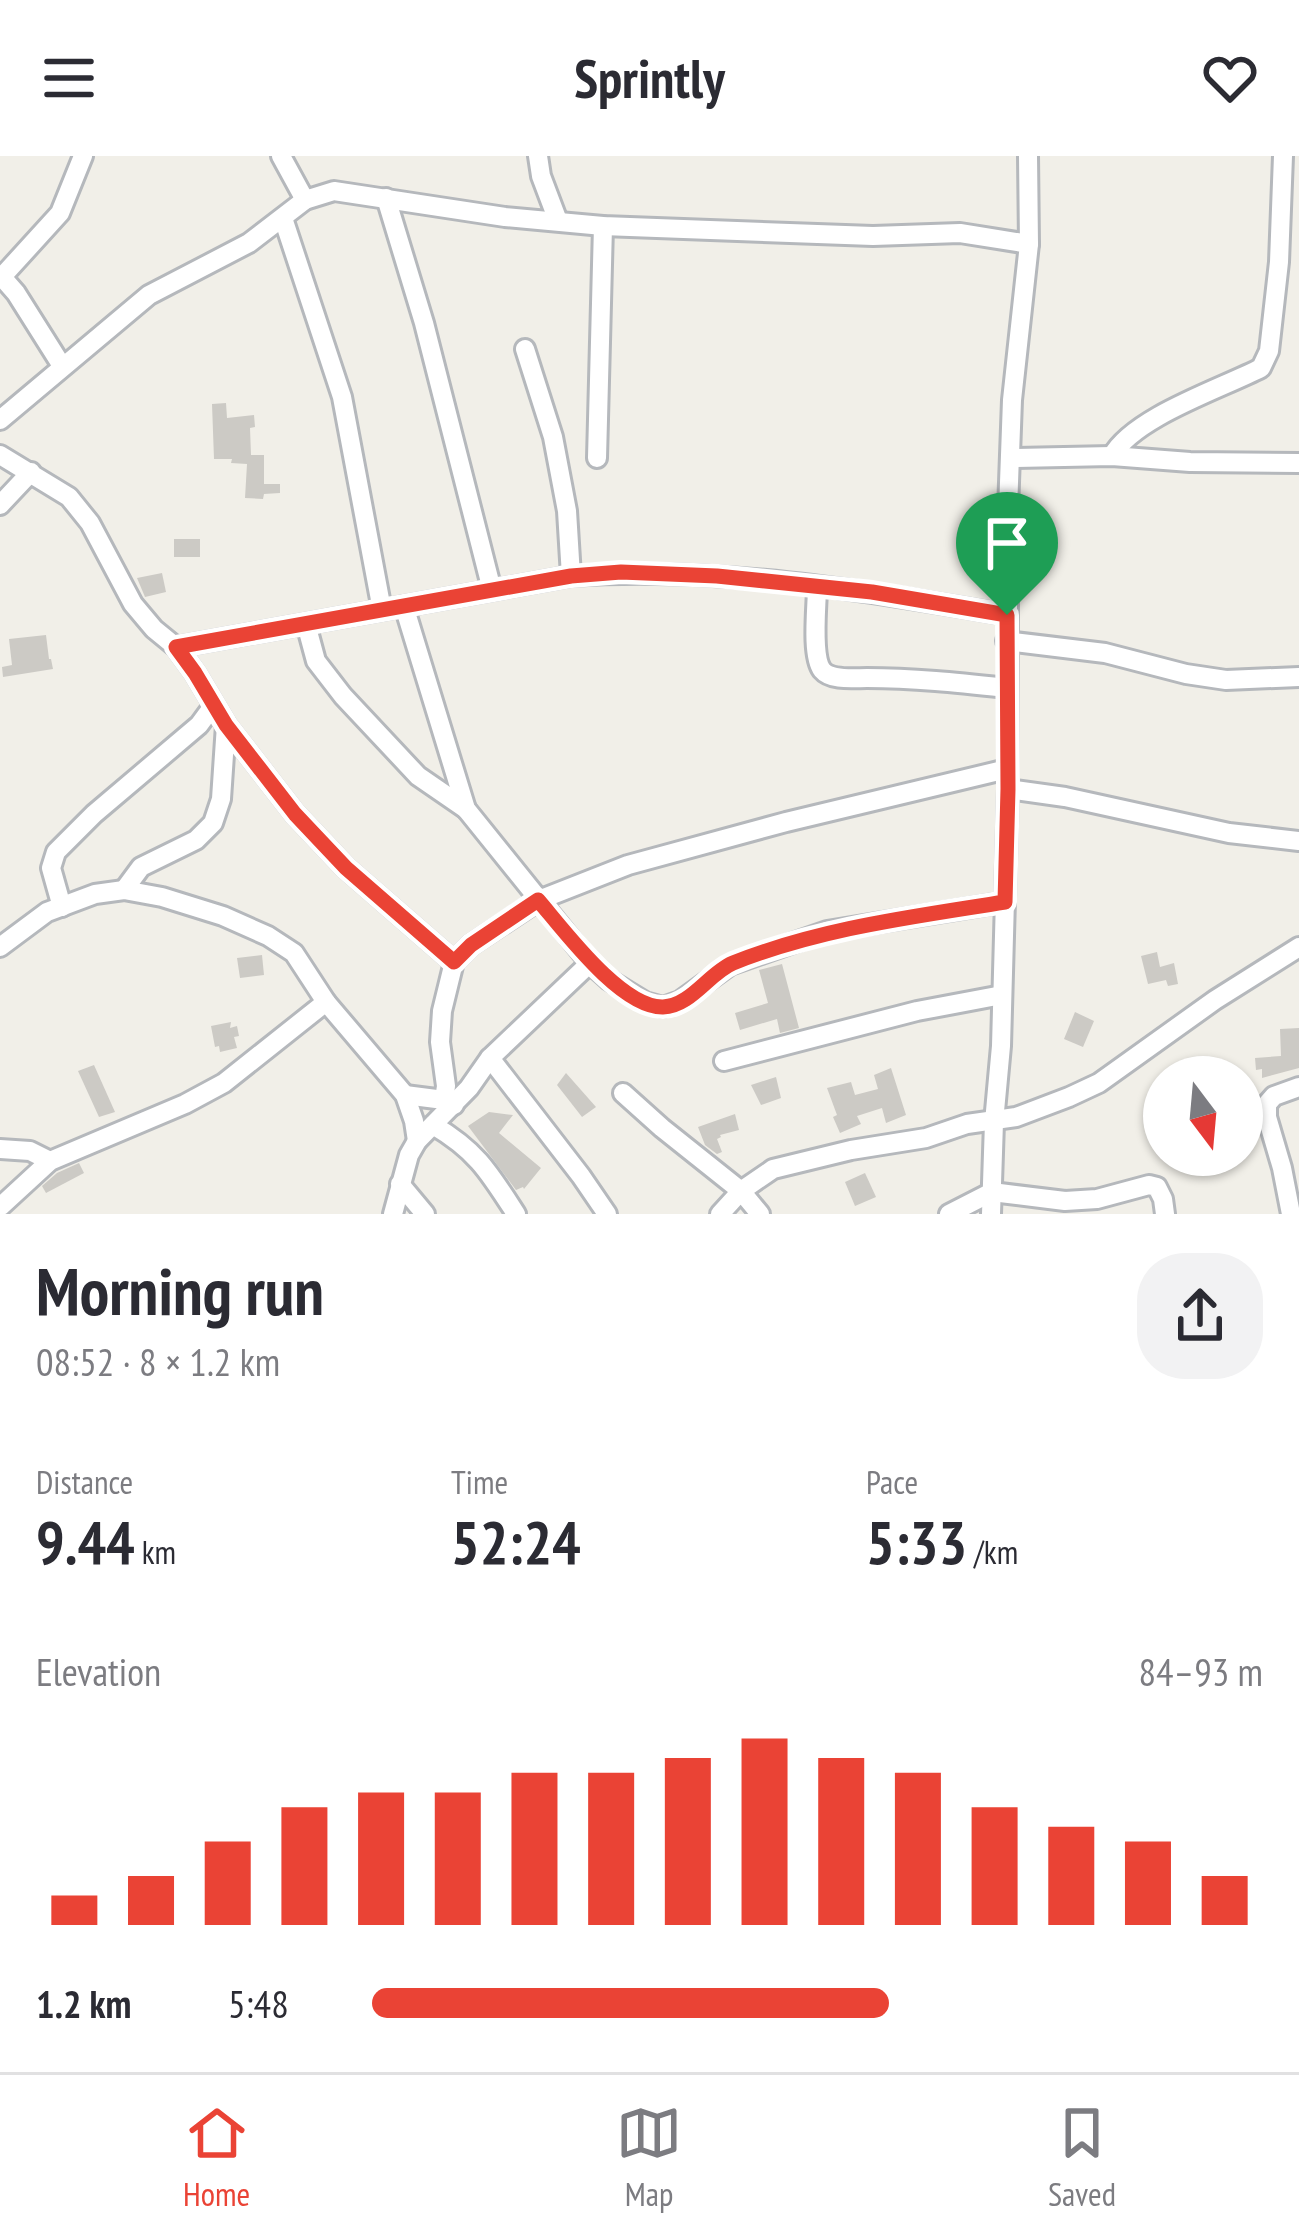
<!DOCTYPE html>
<html lang="en">
<head>
<meta charset="utf-8">
<style>
  :root { --surface:#fff; --page:#f2f2f3; --text:#2b2b33; --muted:#7c7c81; --line:#e1e1e2; --accent:#ea4335 }
  body { margin:0; font-family:"PT Sans Narrow",sans-serif; background:var(--page); color:var(--text); height:100vh; display:flex; flex-direction:column; font-size:45px; white-space:nowrap }
  * { box-sizing:border-box; margin:0 }
  p { font-size:39px; color:var(--muted) }
  .icon { flex:none; width:66px; height:66px; fill:none; stroke:currentColor; stroke-width:2; stroke-linecap:round; stroke-linejoin:round }
  .map { position:relative; height:1058px; overflow:hidden }
  .details { display:flex; flex-direction:column; background:var(--surface); flex:1 }
  .details>* { flex:none }
  .needle { width:78px; rotate:164deg }
  .controls { position:absolute; left:1143px; top:900px; display:grid; gap:24px }
  .controls a { display:grid; place-items:center; width:120px; height:120px; border-radius:50%; background:var(--surface); box-shadow:0 3px 9px #0004; font-size:60px }
  .pin { position:absolute; display:grid; place-items:center; width:102px; height:102px; color:#fff; margin:-123px -51px; border-radius:50% 50% 50% 0; rotate:-45deg; box-shadow:0 0 12px #0007 }
  .pin .icon { rotate:45deg }
  .round { display:grid; place-items:center; flex:none; width:126px; height:126px; border-radius:48px; background:var(--page) }
  .overview { display:flex; align-items:center; justify-content:space-between; height:204px; padding:0 36px }
  h1 { font-size:66px; font-weight:700; line-height:90px }
  .metrics { display:grid; grid-template-columns:repeat(3,1fr); gap:18px; height:204px; padding:12px 36px }
  .metrics div { display:grid; align-content:center }
  .metrics b { font-size:60px; font-weight:700 }
  .metrics small { font-size:33px; font-weight:400 }
  .metrics p { font-size:33px }
  .chart { height:336px; padding:24px 36px }
  .chart p { display:flex; justify-content:space-between }
  .chart svg { width:100%; height:216px; margin-top:12px; stroke:var(--accent); stroke-width:6 }
  ul { padding:0 36px; list-style:none; font-size:39px }
  li { display:grid; grid-template-columns:192px 144px 1fr; align-items:center; height:90px }
  li i { height:30px; border-radius:15px; background:var(--accent) }
  header { display:flex; justify-content:space-between; align-items:center; height:156px; padding:0 36px; background:var(--surface); font-size:54px; font-weight:700 }
  .menu { display:flex; justify-content:space-around; align-items:center; height:168px; border-top:3px solid var(--line); background:var(--surface); font-size:33px; color:var(--muted) }
  .menu a { display:grid; justify-items:center; gap:6px }
  .menu .current { color:var(--accent) }
  .map>svg:first-child { display:block }
</style>
</head>
<body>
<header><svg class="icon" aria-label="menu" viewBox="0 0 24 24"><path d="M4 6h16M4 12h16M4 18h16"/></svg>Sprintly<svg class="icon" aria-label="heart" viewBox="0 0 24 24"><path d="M12 20l-8-8c-3-5 5-10 8-4 3-6 11-1 8 4z"/></svg></header>
<div class="map">
<svg width="1299" height="1058" viewBox="0 0 1299 1058">
  <rect width="100%" height="100%" fill="#f1efe8"/>
  <g fill="#cccac5">
    <polygon points="226,247 227,262 254,259 255,271 250,272 251,299 264,299 264,328 280,328 280,337 264,338 263,343 245,342 247,308 231,307 232,303 214,303 212,248"/>
    <rect x="174" y="383" width="26" height="18"/>
    <polygon points="162,417 166,436 145,441 137,422"/>
    <polygon points="46,479 49,503 51,503 53,513 3,521 2,511 12,509 9,483"/>
    <polygon points="1157,796 1160,811 1174,807 1178,828 1168,830 1166,824 1148,828 1141,800"/>
    <polygon points="262,799 264,819 240,822 237,802"/>
    <polygon points="782,808 799,872 780,877 777,863 740,874 735,857 768,847 759,814"/>
    <polygon points="1075,856 1094,865 1083,891 1064,883"/>
    <polygon points="231,866 230,872 237,870 239,880 234,881 237,892 220,896 219,890 215,891 211,870"/>
    <polygon points="1299,872 1299,912 1262,922 1262,913 1256,914 1255,902 1281,900 1280,873"/>
    <polygon points="94,909 115,956 99,961 78,915"/>
    <polygon points="891,912 906,959 886,967 882,952 857,960 861,968 840,977 833,961 837,959 827,932 851,926 855,939 878,933 874,919"/>
    <polygon points="566,917 596,951 582,961 557,929"/>
    <polygon points="776,921 781,942 761,949 751,929"/>
    <polygon points="489,956 513,959 499,977 541,1012 524,1033 523,1031 516,1034 468,970"/>
    <polygon points="735,958 739,974 720,979 721,981 717,983 722,996 717,998 705,989 698,971"/>
    <polygon points="79,1007 84,1017 46,1037 42,1030 57,1017"/>
    <polygon points="865,1017 876,1041 855,1050 845,1026"/>
  </g>
  <g fill="none" stroke-linecap="round" stroke-linejoin="round">
    <defs>
      <g id="minor">
        <polyline points="281,0 305,44"/>
        <polyline points="538,0 541,20 558,65"/>
        <polyline points="386,42 424,167 492,434"/>
        <polyline points="283,62 342,241 382,454"/>
        <polyline points="2,121 16,137 62,210"/>
        <polyline points="0,123 60,57 83,0"/>
        <polyline points="525,193 553,281 567,355 571,420"/>
        <polyline points="0,264 149,139 249,87 305,44 334,35 505,61 603,70 873,80 960,77 1029,88"/>
        <polyline points="0,299 69,341 90,367 133,448 154,473 176,491 195,517 226,569 295,658 346,712 454,806"/>
        <path d="M1112 300C1134 261 1220 233 1261 212L1269 195 1279 106 1283 0"/>
        <polyline points="597,302 603,70"/>
        <polyline points="1010,302 1112,300 1190,306 1299,307"/>
        <polyline points="0,349 31,316"/>
        <path d="M817 431C817 450 811 499 822 514 831 525 854 522 867 522 914 522 960 527 1007 532"/>
        <polyline points="306,468 316,505 343,540 418,620 466,653"/>
        <polyline points="1006,485 1105,497 1186,518 1226,524 1299,521"/>
        <path d="M176 491 571 420C717 410 863 434 1007 459"/>
        <polyline points="1008,633 1065,641 1229,677 1299,685"/>
        <polyline points="124,734 141,711 196,684 213,667 221,643 226,569"/>
        <polyline points="62,751 51,712 56,696 94,658 199,569 213,550"/>
        <polyline points="0,791 47,756 95,738 124,734 162,741 223,760 268,780 294,797 326,846"/>
        <polyline points="590,807 609,824 645,846 663,851 680,845 730,809 827,775 1005,746"/>
        <polyline points="490,902 581,1020 607,1058"/>
        <polyline points="724,905 917,855 1002,839"/>
        <polyline points="623,937 662,972 741,1035 773,1013 851,994 926,982 967,968 1016,961 1069,941 1099,927 1215,844 1299,791"/>
        <polyline points="405,939 444,944 454,949"/>
        <polyline points="444,944 446,930 440,886 442,855 454,806 471,789 539,744 628,709 786,666 1007,613"/>
        <path d="M433 969C477 995 489 1016 516 1058"/>
        <polyline points="0,993 30,995 50,1005"/>
        <polyline points="400,1028 425,1058"/>
        <polyline points="1,1050 50,1005 185,948 224,927 326,846 405,939 414,965 417,985"/>
        <polyline points="393,1058 409,999 417,985 469,932 490,902 590,807 466,653 404,450"/>
        <polyline points="720,1058 741,1035 760,1058"/>
        <polyline points="949,1058 992,1036 1065,1045 1097,1043 1149,1029 1157,1031 1163,1043 1165,1058"/>
        <polyline points="991,1058 994,966 1001,890 1008,633 1008,354 1012,244 1029,88 1028,0"/>
        <polyline points="1291,1058 1282,1012 1267,961 1267,948 1274,940 1299,931"/>
      </g>
    </defs>
    <use href="#minor" stroke="#b5b8bc" stroke-width="24"/>
    <use href="#minor" stroke="#fff" stroke-width="18"/>
  </g>
  <g fill="none" stroke-linecap="round" stroke-linejoin="round">
    <defs>
      <path id="route" d="M621 416 717 420 872 436 1007 459 1008 633 1005 746C912 761 821 772 733 807 709 817 691 850 663 851 621 852 563 773 538 744L471 789 454 806 346 712 295 658 226 569 195 517 176 491 571 420Z"/>
    </defs>
    <use href="#route" stroke="#fff" stroke-width="24"/>
    <use href="#route" stroke="#ea4335" stroke-width="15"/>
  </g>
</svg>
<div class="controls">
<a><svg class="needle" viewBox="-14 -14 28 28"><path d="M0-13l5 13h-10z" fill="#e53935"/><path d="M0 13l5-13h-10z" fill="#7c7c81"/></svg></a>
</div>
<div class="pin" style="left:1007px;top:459px;background:#1e9e55"><svg class="icon" aria-label="arrive" viewBox="0 0 24 24"><path d="M6 21V4h12l-3 4 3 4H6"/></svg></div>
</div>
<section class="details">
<div class="overview"><div><h1>Morning run</h1><p>08:52 · 8 × 1.2 km</p></div><a class="round"><svg class="icon" aria-label="share" viewBox="0 0 24 24"><path d="M12 15V3M7 8l5-5 5 5M5 13v7h14v-7"/></svg></a></div>
<div class="metrics">
<div><p>Distance</p><b>9.44<small> km</small></b></div>
<div><p>Time</p><b>52:24</b></div>
<div><p>Pace</p><b>5:33<small> /km</small></b></div>
</div>
<div class="chart"><p><span>Elevation</span>84–93 m</p>
<svg viewBox="0 0 160 44" preserveAspectRatio="none"><path d="M5 44V38M15 44V34M25 44V27M35 44V20M45 44V17M55 44V17M65 44V13M75 44V13M85 44V10M95 44V6M105 44V10M115 44V13M125 44V20M135 44V24M145 44V27M155 44V34"/></svg>
</div>
<ul>
<li><b>1.2 km</b>5:48<i style="width:58%"></i></li>
</ul>
</section>
<nav class="menu">
<a class="current"><svg class="icon" aria-label="home" viewBox="0 0 24 24"><path d="M3 11l9-7 9 7M6 9v11h12V9"/></svg>Home</a>
<a><svg class="icon" aria-label="map" viewBox="0 0 24 24"><path d="M3 6l6-2 6 2 6-2v14l-6 2-6-2-6 2zM9 4v14M15 6v14"/></svg>Map</a>
<a><svg class="icon" aria-label="saved" viewBox="0 0 24 24"><path d="M7 4h10v16l-5-4-5 4z"/></svg>Saved</a>
</nav>
</body>
</html>
